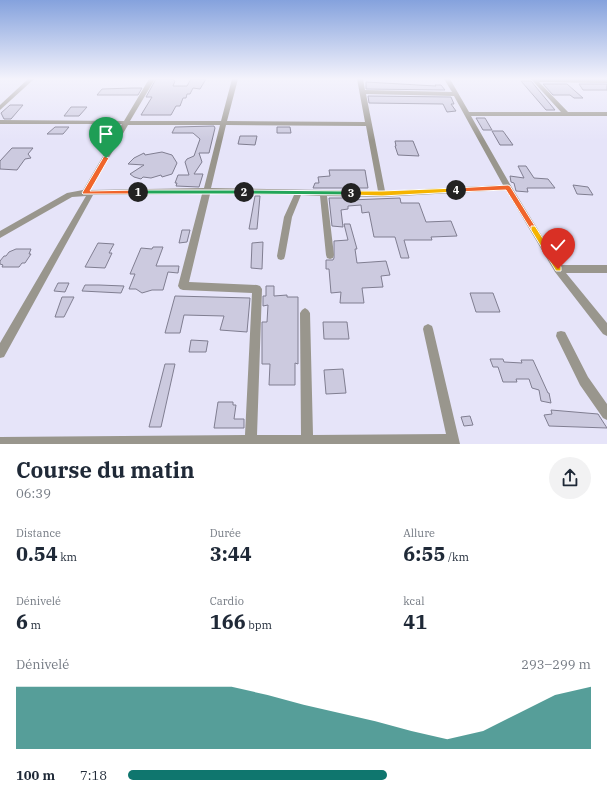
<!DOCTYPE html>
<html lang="fr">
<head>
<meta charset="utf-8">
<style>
  :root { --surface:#fff; --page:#f2f2f3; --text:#1f2937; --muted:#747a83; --accent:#0f766e }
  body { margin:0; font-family:"IBM Plex Serif",serif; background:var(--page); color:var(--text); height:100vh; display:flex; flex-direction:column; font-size:15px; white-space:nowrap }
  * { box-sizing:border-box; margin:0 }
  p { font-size:13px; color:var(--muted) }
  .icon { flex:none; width:22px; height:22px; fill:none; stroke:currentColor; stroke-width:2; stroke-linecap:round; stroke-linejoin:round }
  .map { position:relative; height:444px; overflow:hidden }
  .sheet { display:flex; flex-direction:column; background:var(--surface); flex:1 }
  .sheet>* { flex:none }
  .pin { position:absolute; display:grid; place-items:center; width:34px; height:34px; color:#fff; margin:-41px -17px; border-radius:50% 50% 50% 0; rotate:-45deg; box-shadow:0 0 4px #0007 }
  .pin .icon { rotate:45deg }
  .km { position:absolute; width:20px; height:20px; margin:-10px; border-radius:50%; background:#222; color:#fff; font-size:11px; line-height:20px; text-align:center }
  .round { display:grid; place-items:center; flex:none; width:42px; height:42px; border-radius:21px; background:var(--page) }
  .headline { display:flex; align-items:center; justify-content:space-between; height:68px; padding:0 16px }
  h1 { font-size:22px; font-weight:800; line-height:30px }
  .metrics { display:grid; grid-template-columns:repeat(3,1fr); gap:6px; height:68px; padding:4px 16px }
  .metrics div { display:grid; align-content:center }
  .metrics b { font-size:20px; font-weight:800 }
  .metrics small { font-size:11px; font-weight:400 }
  .metrics p { font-size:11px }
  .chart { height:112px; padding:8px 16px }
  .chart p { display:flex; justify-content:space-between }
  .chart svg { width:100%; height:72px; margin-top:4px; fill:var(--accent); opacity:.7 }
  ul { padding:0 16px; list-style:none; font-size:13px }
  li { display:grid; grid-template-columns:64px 48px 1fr; align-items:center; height:30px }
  li i { height:10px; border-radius:5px; background:var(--accent) }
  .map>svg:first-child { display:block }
</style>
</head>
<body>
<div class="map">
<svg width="607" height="444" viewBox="0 0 607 444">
  <rect width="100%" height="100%" fill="#e6e4f9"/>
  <g fill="#cccadf" stroke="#807e91">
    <polygon points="156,79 172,79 175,81 173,86 187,86 191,79 206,79 200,89 193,88 190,94 187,94 186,98 183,98 180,106 176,106 171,115 141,115 152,97 146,97"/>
    <polygon points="521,81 531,81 555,110 546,110"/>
    <polygon points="366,82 436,86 435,85 441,85 445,90 366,89"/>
    <polygon points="543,84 567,84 583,98 574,98 570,95 553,95"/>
    <polygon points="579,84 607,84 607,90 583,90"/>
    <polygon points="132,88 142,88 138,95 97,95 102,89"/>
    <polygon points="368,96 451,97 454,104 451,104 456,111 447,112 443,104 369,103"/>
    <polygon points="10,105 23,105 11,119 4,119 1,113"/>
    <polygon points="71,107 87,107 79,116 64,116"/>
    <polygon points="476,118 485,118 492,130 483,130"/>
    <polygon points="214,126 215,128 209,153 199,153 202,162 194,174 203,174 199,187 176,186 177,183 175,183 178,175 189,175 185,162 187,159 194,156 200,139 193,133 172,133 175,127"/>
    <polygon points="55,127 69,127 63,134 47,134"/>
    <polygon points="277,127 290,127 291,133 277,133"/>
    <polygon points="492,131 503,131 513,145 500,145"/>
    <polygon points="240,136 257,136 255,145 238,144"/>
    <polygon points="395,141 413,141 419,156 398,155 395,146 396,146"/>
    <polygon points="12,148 33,148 28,154 31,158 25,159 17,170 0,169 0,161"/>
    <polygon points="162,152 172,155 177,163 172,174 162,177 161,175 151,178 143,177 141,179 134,177 130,174 144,165 128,164 134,158 144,153 145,155"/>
    <polygon points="518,166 526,166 534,178 548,179 555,188 527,188 528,192 516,191 514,183 511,182 510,176 524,178"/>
    <polygon points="329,170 365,170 368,188 313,188 315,183 319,183 318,177 330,176"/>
    <polygon points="573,185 588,187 593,195 577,194"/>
    <polygon points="255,196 260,196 257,229 249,229"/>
    <polygon points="329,198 349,198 350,200 400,198 401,203 419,203 426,222 451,221 457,236 431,237 432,240 404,240 409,258 401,258 395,237 374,237 369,212 362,213 361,205 348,206 348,209 341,210 343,227 332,226"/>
    <polygon points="344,224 350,224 357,249 355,249 357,263 386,261 390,275 381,276 383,287 362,288 364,303 340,303 341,292 331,293 329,269 326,269 326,260 333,260 334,258 334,241 348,240"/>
    <polygon points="182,230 190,230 187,242 179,243"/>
    <polygon points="263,242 262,269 251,268 252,243"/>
    <polygon points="98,243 114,244 109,253 112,253 105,268 85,267"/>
    <polygon points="153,247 163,247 156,266 179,266 178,273 168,272 163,290 152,290 142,293 136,289 129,289 135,274 130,274 141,248 152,249"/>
    <polygon points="16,249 31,249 29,254 31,254 25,263 22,263 19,267 2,267 3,265 0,264 0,261 4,256 6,256 9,252"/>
    <polygon points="58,283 69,283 65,292 54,291"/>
    <polygon points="85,285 99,285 124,286 121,293 82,291"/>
    <polygon points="266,286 274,286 274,296 287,295 287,297 298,297 298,364 295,363 295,385 269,385 270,364 262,364 262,322 267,322 268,305 263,306 263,296 266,296"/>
    <polygon points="470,293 493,293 500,312 476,312"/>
    <polygon points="175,296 250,298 247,332 220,330 224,316 184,315 180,333 165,333"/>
    <polygon points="62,297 74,297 64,317 55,317"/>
    <polygon points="323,322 347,322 349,339 324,339"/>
    <polygon points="191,340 208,341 206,352 189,352"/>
    <polygon points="490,359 503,359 504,362 522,363 521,360 533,360 548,393 549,393 551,403 541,401 539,390 532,388 529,379 516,379 517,382 503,382 498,367 493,367"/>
    <polygon points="165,364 175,364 161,427 149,427"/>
    <polygon points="343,369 346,393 326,394 324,370"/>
    <polygon points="218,402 233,402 233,405 236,405 234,419 244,419 244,428 214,428"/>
    <polygon points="551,410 598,414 607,428 549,426 544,415 552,414"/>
    <polygon points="470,416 473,425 464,426 461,417"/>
  </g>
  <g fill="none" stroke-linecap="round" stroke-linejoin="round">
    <g fill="#99968d" fill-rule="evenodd">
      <polygon points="28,79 34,79 0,110 0,105"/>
      <path d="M149 79H155L130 121H221L232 79H238L227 121 365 122 357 79H363L365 90 452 92 444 79H450L469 112H561L531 79H607V83L539 82 568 112H607V116H471L511 186 560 265H607V273H566L607 323V336L603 334 555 272 506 190 382 197 327 196 334 255 333 258 330 259 327 258 326 255 320 196 301 195 292 217 285 256 284 259 281 260 278 259 277 256 284 217 294 195 210 194 189 282 257 285 260 286 262 289 257 435H301L300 313 302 310 305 308 308 310 310 313 313 435 446 434 423 329 424 326 428 324 432 326 433 329 460 444H0V437L245 435 252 293 183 290 180 289 178 286 202 194 93 195 4 357 0 358V343L86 196 72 197 0 238V231L67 193 83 190 122 124H0V120L124 121ZM366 94 454 96 503 185 385 191ZM128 125H220L204 188 90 190ZM226 125 366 126 378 191 211 188Z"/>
      <polygon points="561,331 565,332 588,377 607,404 607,420 603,418 580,385 556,336 557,332"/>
    </g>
  </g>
  <linearGradient id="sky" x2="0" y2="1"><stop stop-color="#85a2dd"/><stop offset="0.56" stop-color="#f4f3fc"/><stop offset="1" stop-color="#f4f3fc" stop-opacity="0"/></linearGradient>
  <rect width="607" height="141" fill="url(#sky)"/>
  <polygon fill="#f0652b" stroke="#fff" points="104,156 109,158 90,191 138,190 140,191 140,194 83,194 82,193"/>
  <polygon fill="#22a559" stroke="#fff" points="138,190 244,190 247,192 244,194 138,194 135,192"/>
  <polygon fill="#22a559" stroke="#fff" points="242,190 351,191 354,193 351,195 244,194 242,193"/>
  <polygon fill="#f5b400" stroke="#fff" points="456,188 459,190 456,192 382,196 351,195 348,193 351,191 382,191"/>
  <polygon fill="#f0652b" stroke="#fff" points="508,185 510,186 535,226 535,230 531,230 506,190 456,192 453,190 456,188"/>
  <polygon fill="#f5b400" stroke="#fff" points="531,226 535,226 561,267 561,271 556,271 531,230"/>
</svg>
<div class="pin" style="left:106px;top:158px;background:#1e9e55"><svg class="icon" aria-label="arrive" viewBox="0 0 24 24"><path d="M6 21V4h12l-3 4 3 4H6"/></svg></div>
<div class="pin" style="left:558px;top:269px;background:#d93025"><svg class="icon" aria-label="check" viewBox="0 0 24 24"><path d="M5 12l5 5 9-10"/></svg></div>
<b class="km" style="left:138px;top:192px">1</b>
<b class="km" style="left:244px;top:192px">2</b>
<b class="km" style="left:351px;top:193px">3</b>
<b class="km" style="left:456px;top:190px">4</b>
</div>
<section class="sheet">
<div class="headline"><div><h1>Course du matin</h1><p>06:39</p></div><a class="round"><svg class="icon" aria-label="share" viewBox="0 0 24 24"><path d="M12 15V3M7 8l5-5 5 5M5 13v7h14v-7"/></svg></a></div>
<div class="metrics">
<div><p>Distance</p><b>0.54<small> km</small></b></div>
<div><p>Durée</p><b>3:44</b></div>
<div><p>Allure</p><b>6:55<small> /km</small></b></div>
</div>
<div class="metrics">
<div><p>Dénivelé</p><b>6<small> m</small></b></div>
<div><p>Cardio</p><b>166<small> bpm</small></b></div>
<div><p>kcal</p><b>41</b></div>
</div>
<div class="chart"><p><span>Dénivelé</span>293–299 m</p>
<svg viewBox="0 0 160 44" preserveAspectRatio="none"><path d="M0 44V6L10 6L20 6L30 6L40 6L50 6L60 6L70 11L80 17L90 22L100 27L110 33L120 38L130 33L140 22L150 11L160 6V44z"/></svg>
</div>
<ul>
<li><b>100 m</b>7:18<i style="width:56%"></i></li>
</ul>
</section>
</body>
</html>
